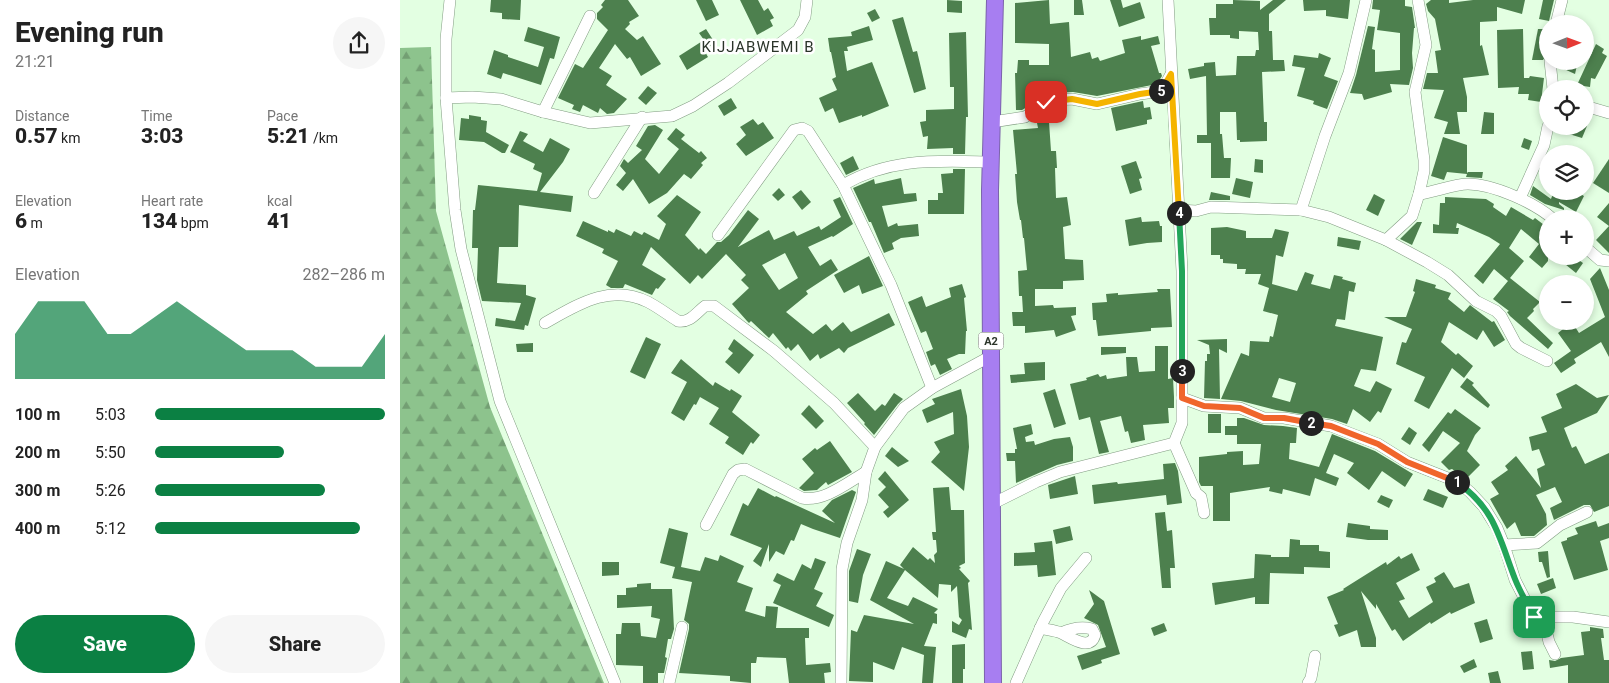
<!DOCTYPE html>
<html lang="en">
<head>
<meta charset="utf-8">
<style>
  :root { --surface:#fff; --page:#f6f6f6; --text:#222; --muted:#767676; --accent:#0b8043 }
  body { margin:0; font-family:Roboto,sans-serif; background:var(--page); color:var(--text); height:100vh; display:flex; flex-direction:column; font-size:19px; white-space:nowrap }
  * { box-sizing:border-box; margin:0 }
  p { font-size:16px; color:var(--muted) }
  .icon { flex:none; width:28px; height:28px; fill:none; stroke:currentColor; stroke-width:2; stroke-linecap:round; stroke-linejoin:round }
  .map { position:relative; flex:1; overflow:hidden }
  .sheet { display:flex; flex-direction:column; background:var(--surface); width:400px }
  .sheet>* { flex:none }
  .needle { width:32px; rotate:89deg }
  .tools { position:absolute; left:1139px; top:15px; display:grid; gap:10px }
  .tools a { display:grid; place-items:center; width:55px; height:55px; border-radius:50%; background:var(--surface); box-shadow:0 2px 8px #0003; font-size:25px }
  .pin { position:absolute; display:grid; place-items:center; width:42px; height:42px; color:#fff; margin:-21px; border-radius:10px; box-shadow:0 2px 8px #0006 }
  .km { position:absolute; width:25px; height:25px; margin:-12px; border-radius:50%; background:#222; color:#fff; font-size:14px; line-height:25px; text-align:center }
  .round { display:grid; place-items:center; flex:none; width:52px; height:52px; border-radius:26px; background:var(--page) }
  .summary { display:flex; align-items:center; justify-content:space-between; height:85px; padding:0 15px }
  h1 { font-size:28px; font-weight:800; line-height:38px }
  .metrics { display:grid; grid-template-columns:repeat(3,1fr); gap:8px; height:85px; padding:5px 15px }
  .metrics div { display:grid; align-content:center }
  .metrics b { font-size:21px; font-weight:800 }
  .metrics small { font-size:14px; font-weight:400 }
  .metrics p { font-size:14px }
  .chart { height:140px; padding:10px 15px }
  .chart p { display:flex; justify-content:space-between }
  .chart svg { width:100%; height:90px; margin-top:5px; fill:var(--accent); opacity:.7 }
  .primary-button { display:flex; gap:10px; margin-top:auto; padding:10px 15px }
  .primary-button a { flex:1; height:58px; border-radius:30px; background:var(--accent); color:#fff; font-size:20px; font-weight:800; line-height:58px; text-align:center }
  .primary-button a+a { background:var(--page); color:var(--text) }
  ul { padding:0 15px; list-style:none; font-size:16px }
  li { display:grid; grid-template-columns:80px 60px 1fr; align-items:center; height:38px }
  li i { height:12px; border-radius:6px; background:var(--accent) }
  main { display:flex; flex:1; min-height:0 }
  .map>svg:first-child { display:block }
</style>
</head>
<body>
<main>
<section class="sheet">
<div class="summary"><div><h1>Evening run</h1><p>21:21</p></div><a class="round"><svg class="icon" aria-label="share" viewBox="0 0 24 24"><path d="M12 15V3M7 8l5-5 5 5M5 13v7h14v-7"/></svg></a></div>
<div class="metrics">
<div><p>Distance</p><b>0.57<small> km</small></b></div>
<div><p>Time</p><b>3:03</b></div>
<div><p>Pace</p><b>5:21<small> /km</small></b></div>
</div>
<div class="metrics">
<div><p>Elevation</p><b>6<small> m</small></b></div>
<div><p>Heart rate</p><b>134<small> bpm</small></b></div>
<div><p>kcal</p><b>41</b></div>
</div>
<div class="chart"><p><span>Elevation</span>282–286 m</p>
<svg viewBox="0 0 160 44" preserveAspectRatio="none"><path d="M0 44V22L10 6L20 6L30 6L40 22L50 22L60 14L70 6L80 14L90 22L100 30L110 30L120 30L130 38L140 38L150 38L160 22V44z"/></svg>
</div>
<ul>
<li><b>100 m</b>5:03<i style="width:100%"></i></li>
<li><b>200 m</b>5:50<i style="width:56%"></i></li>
<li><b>300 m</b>5:26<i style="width:74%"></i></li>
<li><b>400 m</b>5:12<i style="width:89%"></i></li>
</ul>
<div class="primary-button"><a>Save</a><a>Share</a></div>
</section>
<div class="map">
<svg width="1209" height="683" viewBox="0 0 1209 683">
  <defs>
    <pattern id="forest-firs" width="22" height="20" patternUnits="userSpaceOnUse" patternTransform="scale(1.25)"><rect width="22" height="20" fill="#8dc38d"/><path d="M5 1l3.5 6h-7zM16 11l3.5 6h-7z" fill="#739f73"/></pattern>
  </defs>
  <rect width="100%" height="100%" fill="#e3ffe2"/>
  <polygon fill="url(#forest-firs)" points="31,47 36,211 90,407 204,683 0,683 0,48"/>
  <g fill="#4d804e" fill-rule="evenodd">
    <polygon points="91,0 121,0 120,20 102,19 102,13 90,12"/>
    <polygon points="205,0 228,0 239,16 229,22 230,24 225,29 237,40 243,36 261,64 241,76 230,57 227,59 215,44 199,68 212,76 206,85 227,99 214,113 207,114 200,108 198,113 183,105 180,112 172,109 174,105 158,98 175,64 183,68 208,30 197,19 197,13 203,7 201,5"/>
    <polygon points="296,0 312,0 319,15 306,21"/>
    <polygon points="340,0 358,0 364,11 368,8 374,18 370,20 373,26 357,35"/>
    <polygon points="547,0 562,1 562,13 547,12"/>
    <polygon points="649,0 650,24 669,22 671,57 690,52 692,59 698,57 700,61 725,53 722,40 741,36 741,40 758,36 760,44 751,46 759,73 761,73 762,76 757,84 697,96 673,92 654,93 643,96 630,105 627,105 627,107 622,110 616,110 615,73 617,73 618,60 629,60 629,65 649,65 649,44 615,43 615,3"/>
    <polygon points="674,0 682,0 684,15 674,15"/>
    <polygon points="710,0 721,0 723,8 740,2 745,18 719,27"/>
    <polygon points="833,0 860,1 860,10 873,0 886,0 869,14 869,31 872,31 873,60 884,60 885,71 862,72 864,122 867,122 867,141 840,142 840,140 837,140 836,112 820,112 820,134 822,134 824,158 831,158 830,178 811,178 811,143 797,143 797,135 807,135 806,76 790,79 788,69 804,66 804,63 815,62 816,76 836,75 837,56 855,56 856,50 859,50 858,32 839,31 839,39 830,38 830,35 810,35 809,18 816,18 816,4 833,4"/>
    <polygon points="903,0 950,0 948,19 926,16 926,10 904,11"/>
    <polygon points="973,0 1005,0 1005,6 1012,7 1015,28 1014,28 1012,53 1013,68 1009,85 990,84 992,92 964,100 962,94 950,93 956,75 968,26 975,27 972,49 975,50 975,72 1000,70 1000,33 977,30 980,10 972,9"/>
    <polygon points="1031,0 1049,0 1049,3 1073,0 1125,0 1122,14 1097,7 1097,21 1080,22 1080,46 1082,45 1089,75 1063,78 1067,97 1067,112 1057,112 1060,134 1044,134 1048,122 1034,118 1044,90 1023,89 1027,73 1038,73 1035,51 1041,50 1035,19 1028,11 1026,4"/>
    <polygon points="1143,0 1154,0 1149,21 1139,19"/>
    <polygon points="475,9 480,18 472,22 467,13"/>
    <polygon points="503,17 513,52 517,51 526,89 514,93 492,20"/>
    <polygon points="469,26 473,40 447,47 448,51 444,51 447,71 472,62 489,106 462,117 462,115 439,123 433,108 425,112 419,98 437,90 432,79 436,77 431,52 430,52 428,38 452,36 451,32"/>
    <polygon points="128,27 160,37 154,59 150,58 141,85 103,73 101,79 87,74 94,50 108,55 108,57 138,67 144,47 124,41"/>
    <polygon points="306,29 315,43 304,50 308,57 287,70 279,56 304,40 299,33"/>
    <polygon points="1123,29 1124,78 1129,78 1130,76 1144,78 1141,102 1128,100 1129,94 1118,94 1119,87 1098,88 1097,30"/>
    <polygon points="1138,29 1148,29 1147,54 1143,60 1132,60"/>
    <polygon points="566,32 568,117 566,117 565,154 553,154 553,148 527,149 528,136 523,137 520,122 526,121 526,110 554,109 554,87 550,87 549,33"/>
    <polygon points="1196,44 1204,49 1202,53 1207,56 1195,79 1191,78 1190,87 1177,85"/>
    <polygon points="919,53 931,58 924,76 938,81 927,109 913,104 914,101 897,96 905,68 892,66 894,55 918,58"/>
    <polygon points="1167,61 1178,61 1175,74 1164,69"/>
    <polygon points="248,86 257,93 246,105 238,98"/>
    <polygon points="331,98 337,108 324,116 318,106"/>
    <polygon points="743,101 744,108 750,107 752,119 747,120 747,124 716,131 711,108"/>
    <polygon points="1084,112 1094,113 1094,134 1081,134"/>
    <polygon points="69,115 81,117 81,120 87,121 86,132 109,145 105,153 102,153 84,142 59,140 61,118 69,119"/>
    <polygon points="353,119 358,125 363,122 374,138 346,156 336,144 346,135 340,127"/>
    <polygon points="649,122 651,151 656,151 657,168 655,168 656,198 667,197 671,225 663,227 665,259 683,260 684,280 663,281 663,289 635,289 635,306 653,305 654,308 676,307 676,315 671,316 676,330 656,337 654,330 625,333 625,326 613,326 612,312 623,312 622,296 619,296 618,271 627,270 624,238 623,238 621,220 620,220 617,202 615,174 617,174 613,130 638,128 637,123"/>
    <polygon points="255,125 263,130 245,159 259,174 279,149 267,139 276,128 285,135 281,139 299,153 301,151 307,158 301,163 303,165 291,179 284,174 267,193 249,204 233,179 223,191 216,185 226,173 220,166 224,159 228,163 242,150 236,146 248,126"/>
    <polygon points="1172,126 1187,126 1182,138 1169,134"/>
    <polygon points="120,131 128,134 123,141 143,152 150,138 170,149 163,162 140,192 173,196 171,212 119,205 118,247 99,247 97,283 126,285 126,295 136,298 128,326 125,325 124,330 95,326 96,318 115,321 121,303 82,301 77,280 78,248 72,248 73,210 75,210 78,185 137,191 142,173 133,169 135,164 110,152"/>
    <polygon points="1043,137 1067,145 1067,173 1068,172 1083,172 1082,178 1066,177 1067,174 1047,172 1044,180 1031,176"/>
    <polygon points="1124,138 1132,141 1129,150 1121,147"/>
    <polygon points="453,156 459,169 446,175 440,163"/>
    <polygon points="855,159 863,160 863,173 854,172"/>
    <polygon points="1209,159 1209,193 1193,183"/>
    <polygon points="736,161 742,178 739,179 742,190 730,194 721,166"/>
    <polygon points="553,169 565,169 564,214 528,214 528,200 538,200 538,193 543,193 541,174 553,173"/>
    <polygon points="501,178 504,194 516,193 517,201 482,206 488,227 497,223 498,226 518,224 519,236 501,238 492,243 494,249 484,253 471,222 469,222 453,188 474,179 475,184"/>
    <polygon points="836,178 853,182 850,198 832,194"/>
    <polygon points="1133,186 1151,199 1154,191 1175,191 1184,196 1176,212 1159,202 1159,204 1164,208 1164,210 1145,204 1130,195"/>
    <polygon points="379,188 385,195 378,201 372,195"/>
    <polygon points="401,190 411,202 402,210 392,197"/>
    <polygon points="811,192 830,196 830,200 809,200"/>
    <polygon points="974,194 985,200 978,216 966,210"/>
    <path d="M277 195 301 212 285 235 299 250 300 248 306 254 317 242H321L329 235 348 210 359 219 338 247 369 230 374 240 394 231 397 236 419 226 421 230 441 217 433 200 440 197 453 224 433 237 432 236 408 247 420 266 431 259 438 270 406 291 408 294 386 312 413 334 426 324 432 331 443 322 451 332 489 313 495 325 448 348 444 353 439 348 420 359 418 354 410 361 398 344 391 351 388 347 386 349 373 333 369 338 351 321 349 323 347 321 332 304 349 288 341 280 346 275 326 254 302 279 298 275 290 284 251 247 242 265 266 279 258 289 256 288 252 295 225 284 223 288H211L206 285 218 261 202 253 204 249 176 236 183 221 208 232V230L214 233 216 229 231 236 234 231 242 235 244 232 259 240 266 224 257 216ZM385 253 398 278 379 290 362 265Z"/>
    <polygon points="1045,197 1086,199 1094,204 1093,207 1106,216 1111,207 1133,220 1135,218 1148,228 1148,261 1142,268 1129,257 1139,244 1121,229 1109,248 1124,261 1110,278 1140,302 1133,309 1134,311 1127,318 1153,343 1148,349 1110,316 1107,312 1109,311 1093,299 1108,281 1094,269 1083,284 1074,276 1100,244 1089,237 1057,223 1056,228 1059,228 1058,234 1033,233 1033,224 1039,225 1040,203 1045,203"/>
    <polygon points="1209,203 1209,253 1196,240 1209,226 1197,217"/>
    <polygon points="741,217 742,222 759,221 760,226 762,226 762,242 747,243 729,246 725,220"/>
    <polygon points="1017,222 1022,222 1012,245 1000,239"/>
    <path d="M827 227 846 231V238H872L875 229 889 232 883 257 876 255 872 284 897 291 905 272 914 275 911 284 930 289 934 275 943 277 942 279 956 283 954 292 949 291 945 320 937 319 935 326 983 337 976 371 961 369 954 386 970 392 976 381 992 389 981 413 978 411 970 422 953 409 947 424 932 419 876 410 841 401 821 399 841 353 849 356 850 341 869 342 870 336 873 337 878 315 863 311 869 288 858 284 861 274H845L846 269H837V264L823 263V259H820V255H811V228ZM879 378 896 383 890 402 872 397Z"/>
    <polygon points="938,237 961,241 959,250 937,246"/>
    <polygon points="469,256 483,286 462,294 459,285 444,293 434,275"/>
    <polygon points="1155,256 1173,256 1183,263 1176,273"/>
    <polygon points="1200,268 1209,290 1209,357 1201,342 1174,359 1176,363 1161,373 1154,363 1171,351 1158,333 1172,322 1179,333 1205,317 1190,279"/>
    <polygon points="1016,279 1036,285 1035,288 1051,293 1048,299 1064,312 1070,305 1092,322 1094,321 1105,340 1094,347 1083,330 1077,340 1049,322 1041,342 1056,355 1058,353 1073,366 1064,378 1052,368 1029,409 1014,401 1025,377 996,364 1002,342 1006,343 1012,329 984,317 1006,317 1015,292 1013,291"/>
    <polygon points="562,284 566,297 564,298 567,331 566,331 565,354 559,354 547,359 552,369 540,375 535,364 531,366 526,352 533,349 526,331 521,333 508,302 522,296 526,307 551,297 549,288"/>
    <polygon points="757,289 770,289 772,327 751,328 751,331 698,336 696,320 693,320 692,303 707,302 706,294 718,293 718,295 758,292"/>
    <polygon points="246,337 261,344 245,379 230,372"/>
    <polygon points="334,339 354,355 339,374 325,362 333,353 328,349"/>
    <polygon points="827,339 827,353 819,349 820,399 804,398 805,361 807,361 807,354 810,354 809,345 797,340"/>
    <polygon points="133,343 133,352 117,352 116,344"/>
    <polygon points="755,346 768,346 768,379 773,378 774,397 774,408 768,408 769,423 743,425 745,440 731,443 728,431 725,432 721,416 700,421 709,452 699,454 690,417 679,420 670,384 687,380 686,378 698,374 700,377 706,375 707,379 727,376 726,357 737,357 739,372 755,371"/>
    <polygon points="701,347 726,347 726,353 701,355"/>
    <polygon points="281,359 313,386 315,382 330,391 331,389 342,396 332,412 360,435 353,444 351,442 343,455 325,443 329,437 309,424 319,408 300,397 296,405 294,404 284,421 271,413 287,382 271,373"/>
    <polygon points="645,362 645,380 611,383 610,375 625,374 624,363"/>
    <polygon points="1067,378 1074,383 1072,385 1090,405 1088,408 1060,387"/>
    <polygon points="1176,384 1197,398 1209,395 1197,413 1164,428 1172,448 1176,446 1185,464 1209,453 1209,506 1194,512 1190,505 1184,505 1154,520 1150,508 1162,502 1155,487 1136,495 1146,514 1147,525 1134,536 1121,536 1115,522 1107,529 1090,499 1099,494 1091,482 1108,470 1105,466 1116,456 1141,488 1137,469 1145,465 1139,449 1132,451 1129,437 1147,432 1141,417 1162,408 1156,394"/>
    <polygon points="561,389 567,416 569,447 564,491 531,462 540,452 534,442 554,434 553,412 527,423 522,410 535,404 532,399"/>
    <polygon points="655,389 666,424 654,428 643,393"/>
    <polygon points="458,393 475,411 482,404 485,406 494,393 503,399 498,404 474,435 464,424 465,423 447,403"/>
    <polygon points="409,405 424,421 416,429 401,414"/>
    <polygon points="1055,409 1081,428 1075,435 1067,451 1080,465 1066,479 1052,469 1049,470 1041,462 1060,443 1043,431 1029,452 1022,445 1048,412 1051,414"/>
    <rect x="808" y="414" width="13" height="19"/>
    <polygon points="837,418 844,418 864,425 883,426 897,428 896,443 890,443 889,459 919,467 932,434 975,451 1013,474 1005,487 982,471 969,490 947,473 954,463 934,454 926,473 939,478 936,486 915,478 910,496 883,489 882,494 869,491 870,487 830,493 830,521 813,521 813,486 801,486 799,482 799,457 827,454 827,452 843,451 843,465 859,464 861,444 837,444 837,435 825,435 825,426 837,426"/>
    <polygon points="631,424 633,434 625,437 626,442 634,441 635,445 654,439 670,437 673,447 673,461 657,465 616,483 615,461 607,461 606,453 615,453 615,449 617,449 613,428"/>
    <polygon points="1009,427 1017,433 1010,445 1001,439"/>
    <polygon points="430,441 452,472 428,485 426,482 417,490 404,491 399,488 414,473 402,459 415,448 417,450"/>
    <polygon points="492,447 509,461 498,467 485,456"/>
    <polygon points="775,463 778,471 782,503 767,505 766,495 694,504 692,485 717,482 718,484 764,479 763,464"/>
    <polygon points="485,471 509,500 488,518 483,512 489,507 478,495 486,487 478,479"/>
    <polygon points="675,476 678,494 650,499 648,485"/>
    <polygon points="549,487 551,510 564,510 565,563 559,566 561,568 559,569 570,581 568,583 572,630 569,629 566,638 552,632 552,621 559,625 562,620 559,617 557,586 551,592 551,585 539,584 538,598 505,570 487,598 508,606 513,597 538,609 534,613 537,614 537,624 533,623 524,646 536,647 533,683 522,683 524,655 502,647 494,670 473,662 473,682 449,681 451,630 457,632 464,615 514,624 470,600 486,561 504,569 500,565 513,547 528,560 530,558 535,563 534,555 537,552 536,540 533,540 532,532 536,532 533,488"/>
    <polygon points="358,488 375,497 376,496 435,523 422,511 432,500 452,490 456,492 440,538 413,529 401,524 394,541 391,540 384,555 376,551 369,562 369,544 361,567 353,561 362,548 330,535 343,503 348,506"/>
    <polygon points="1028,489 1048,497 1043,508 1023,500"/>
    <polygon points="981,495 993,500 989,508 977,502"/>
    <polygon points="765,512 767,531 772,530 775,568 770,568 771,588 762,588 755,513"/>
    <polygon points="1196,521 1198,527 1209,523 1209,538 1200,541 1208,570 1174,580 1161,542 1167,540 1167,538 1178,534 1175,528"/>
    <polygon points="948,523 970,526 970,529 988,530 988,540 968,540 946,537"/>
    <polygon points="670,526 673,540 656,544 653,530"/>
    <polygon points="269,528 288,533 281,567 300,571 305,557 318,561 320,555 344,566 337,582 353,588 345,611 365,617 366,606 378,607 376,628 409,628 409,638 405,638 406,665 430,663 431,672 424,673 425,683 389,683 386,658 357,657 356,663 351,663 351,683 330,681 330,676 279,673 289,629 289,624 284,620 292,582 272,578 275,567 260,563"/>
    <polygon points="890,539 900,540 900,545 919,545 919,551 930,552 930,568 904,567 904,574 870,573 869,604 855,604 855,597 815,605 812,583 854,578 855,554 871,555 871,557 889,557"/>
    <polygon points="652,541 656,575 638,577 637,565 614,566 614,553 635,552 634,543"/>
    <polygon points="457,549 471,554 463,575 458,603 449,601 449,571"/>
    <polygon points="1148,551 1150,577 1147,578 1142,562 1139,562 1138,552"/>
    <polygon points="1012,553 1020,570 996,583 1005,599 999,601 1009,618 1033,602 1026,587 1036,582 1034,578 1044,572 1054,588 1069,583 1075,603 1051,614 1050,612 1031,624 1030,622 1003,641 995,629 992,631 976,604 976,609 961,591 976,638 976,647 961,647 957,630 939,637 934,625 938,624 927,597 944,590 943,589 986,562 987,565 999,556 1001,559"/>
    <polygon points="415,558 426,562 414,589 423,593 416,606 434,615 429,627 373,603 381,585 373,581 377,573 394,581 402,564 411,569"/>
    <polygon points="202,562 219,562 219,575 202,576"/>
    <polygon points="1153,578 1156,588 1141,594 1137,584"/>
    <polygon points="251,583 251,589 272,589 274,629 271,639 268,639 265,657 267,658 264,673 258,673 258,683 243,683 243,666 216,665 216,634 221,634 222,623 240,623 241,636 256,638 260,619 251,617 252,606 217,608 217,595 226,595 226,588 237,587 237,584"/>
    <polygon points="689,590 704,601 720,654 701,660 702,663 682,670 677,656 706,647 698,625 684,618 694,604"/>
    <polygon points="1087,619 1093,639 1080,643 1074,623"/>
    <polygon points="764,623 767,631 754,636 751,628"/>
    <polygon points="1190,627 1203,629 1204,638 1201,638 1204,660 1209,660 1209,683 1168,683 1168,665 1150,668 1149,660 1155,661 1161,658 1184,655 1181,632 1190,631"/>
    <polygon points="565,644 565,669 563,669 563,683 552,683 552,645"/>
    <polygon points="1132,651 1134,669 1123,670 1121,652"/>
    <polygon points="1074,659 1077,667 1064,673 1060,666"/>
    <polygon points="1098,671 1101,683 1090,683 1088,673"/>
  </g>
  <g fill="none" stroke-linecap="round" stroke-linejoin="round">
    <defs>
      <g id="minor">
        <polyline points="50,0 46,39 46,98 55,210 61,249 100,401 215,683"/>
        <polyline points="1018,0 1026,45 1015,92 1024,160 1024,171 1019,194"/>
        <polyline points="1156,24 1162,0"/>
        <polyline points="1150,61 1153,89"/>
        <polyline points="46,98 72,97 101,99 143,112 190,123 272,116 293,106 328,83 398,30 405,17 407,0"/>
        <polyline points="1185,106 1209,113"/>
        <polyline points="143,112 190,16"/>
        <polyline points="592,122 625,117 647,102 656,100 672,99 697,104 740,94 762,91 771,74"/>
        <path d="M443 185C491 157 538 161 591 162"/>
        <polyline points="194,193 242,117"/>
        <polyline points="1120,198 1144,145 1148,126"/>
        <path d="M779 210 796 211 811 207 901 210 929 217 986 240 1012 216 1019 194C1035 192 1054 184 1068 184 1093 184 1135 203 1153 219"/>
        <polyline points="901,210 925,136 949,73 966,0"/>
        <polyline points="318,235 394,130 402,128 408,131 443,185 491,285 532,388"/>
        <polyline points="986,240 1027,262 1048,275 1076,301 1096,311 1101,316 1116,344 1121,348 1147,361"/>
        <polyline points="1185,247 1200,260 1209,261"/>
        <path d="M145 323C177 305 210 283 248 302 258 307 268 315 278 321 290 323 296 313 305 306H314L374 351 434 403 475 447"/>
        <polyline points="782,398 804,406 840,408 864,418 884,418 931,426 978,444 1007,462 1058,482 1070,492 1084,507 1097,528 1104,545 1137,543 1160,525 1187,512"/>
        <polyline points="774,443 796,493 801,497 804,513"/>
        <polyline points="592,504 636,482 660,472 774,443 782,423 782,271 768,0"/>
        <path d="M306 525 333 474 338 470 345 469 402 498C424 502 447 483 466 472"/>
        <polyline points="1104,545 1115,580 1134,617 1173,617 1209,622"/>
        <polyline points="1143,617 1149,642 1155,654"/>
        <path d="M640 628C647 630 654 630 661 633 670 637 690 652 695 635L692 629C681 626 672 628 661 633"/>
        <polyline points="269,683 282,627"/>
        <polyline points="441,683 442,569 447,543 462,500 466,472 475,447 504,408 532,388 591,356"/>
        <polyline points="616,683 643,622 661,588 686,558"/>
        <polyline points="908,683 911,678 915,656"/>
      </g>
      <polyline id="highway" points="593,683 590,190 595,0"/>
    </defs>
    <use href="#minor" stroke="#829c82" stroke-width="12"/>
    <use href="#highway" stroke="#7b64ab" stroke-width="18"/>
    <use href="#minor" stroke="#fff" stroke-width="11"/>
    <use href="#highway" stroke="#a77ef1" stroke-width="16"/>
  </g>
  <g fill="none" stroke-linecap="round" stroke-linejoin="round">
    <defs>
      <path id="split-1" d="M1057 482C1096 510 1099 538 1115 579 1120 592 1128 605 1134 617"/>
      <polyline id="split-2" points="911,423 931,426 962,438 978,444 1007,462 1057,482"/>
      <polyline id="split-3" points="782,371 782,398 804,406 840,408 864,418 884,418 911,423"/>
      <polyline id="split-4" points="779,213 782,271 782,371"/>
      <polyline id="split-5" points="761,91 771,74 779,213"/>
      <polyline id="split-6" points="646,102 672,99 697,104 740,94 761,91"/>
    </defs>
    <use href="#split-1" stroke="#fff" stroke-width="10"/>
    <use href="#split-2" stroke="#fff" stroke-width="10"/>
    <use href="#split-3" stroke="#fff" stroke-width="10"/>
    <use href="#split-4" stroke="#fff" stroke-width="10"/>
    <use href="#split-5" stroke="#fff" stroke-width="10"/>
    <use href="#split-6" stroke="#fff" stroke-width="10"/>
    <use href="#split-1" stroke="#22a559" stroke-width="6"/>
    <use href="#split-2" stroke="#f0652b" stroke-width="6"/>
    <use href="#split-3" stroke="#f0652b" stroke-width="6"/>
    <use href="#split-4" stroke="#22a559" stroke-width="6"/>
    <use href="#split-5" stroke="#f5b400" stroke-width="6"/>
    <use href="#split-6" stroke="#f5b400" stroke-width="6"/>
  </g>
  <g text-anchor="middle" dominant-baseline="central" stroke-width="5" stroke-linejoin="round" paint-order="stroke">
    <rect fill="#fff" stroke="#6a7169" stroke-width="1" x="578.5" y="332.5" width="25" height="17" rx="4"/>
    <g font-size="11" font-weight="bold" fill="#2a3429">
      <text x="591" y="341">A2</text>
    </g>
    <g font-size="15" letter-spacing="1" fill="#2a3429" stroke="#fff">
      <text x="358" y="47">KIJJABWEMI B</text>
    </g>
  </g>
</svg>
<div class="tools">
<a><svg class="needle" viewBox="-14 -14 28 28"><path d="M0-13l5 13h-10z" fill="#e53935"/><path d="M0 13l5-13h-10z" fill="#767676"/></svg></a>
<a><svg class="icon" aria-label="locate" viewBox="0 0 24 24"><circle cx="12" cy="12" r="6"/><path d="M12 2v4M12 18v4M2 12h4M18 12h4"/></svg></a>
<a><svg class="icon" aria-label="layers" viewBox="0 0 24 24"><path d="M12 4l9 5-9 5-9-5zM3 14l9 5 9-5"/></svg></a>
<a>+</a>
<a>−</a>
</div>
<div class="pin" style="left:1134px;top:617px;background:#1e9e55"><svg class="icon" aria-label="arrive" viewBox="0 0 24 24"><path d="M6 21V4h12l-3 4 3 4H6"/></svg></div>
<div class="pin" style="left:646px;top:102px;background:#d93025"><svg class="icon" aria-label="check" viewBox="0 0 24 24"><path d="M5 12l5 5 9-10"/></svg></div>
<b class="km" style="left:1057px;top:482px">1</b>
<b class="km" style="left:911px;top:423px">2</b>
<b class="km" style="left:782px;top:371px">3</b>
<b class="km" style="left:779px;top:213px">4</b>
<b class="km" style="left:761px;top:91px">5</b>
</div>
</main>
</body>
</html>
